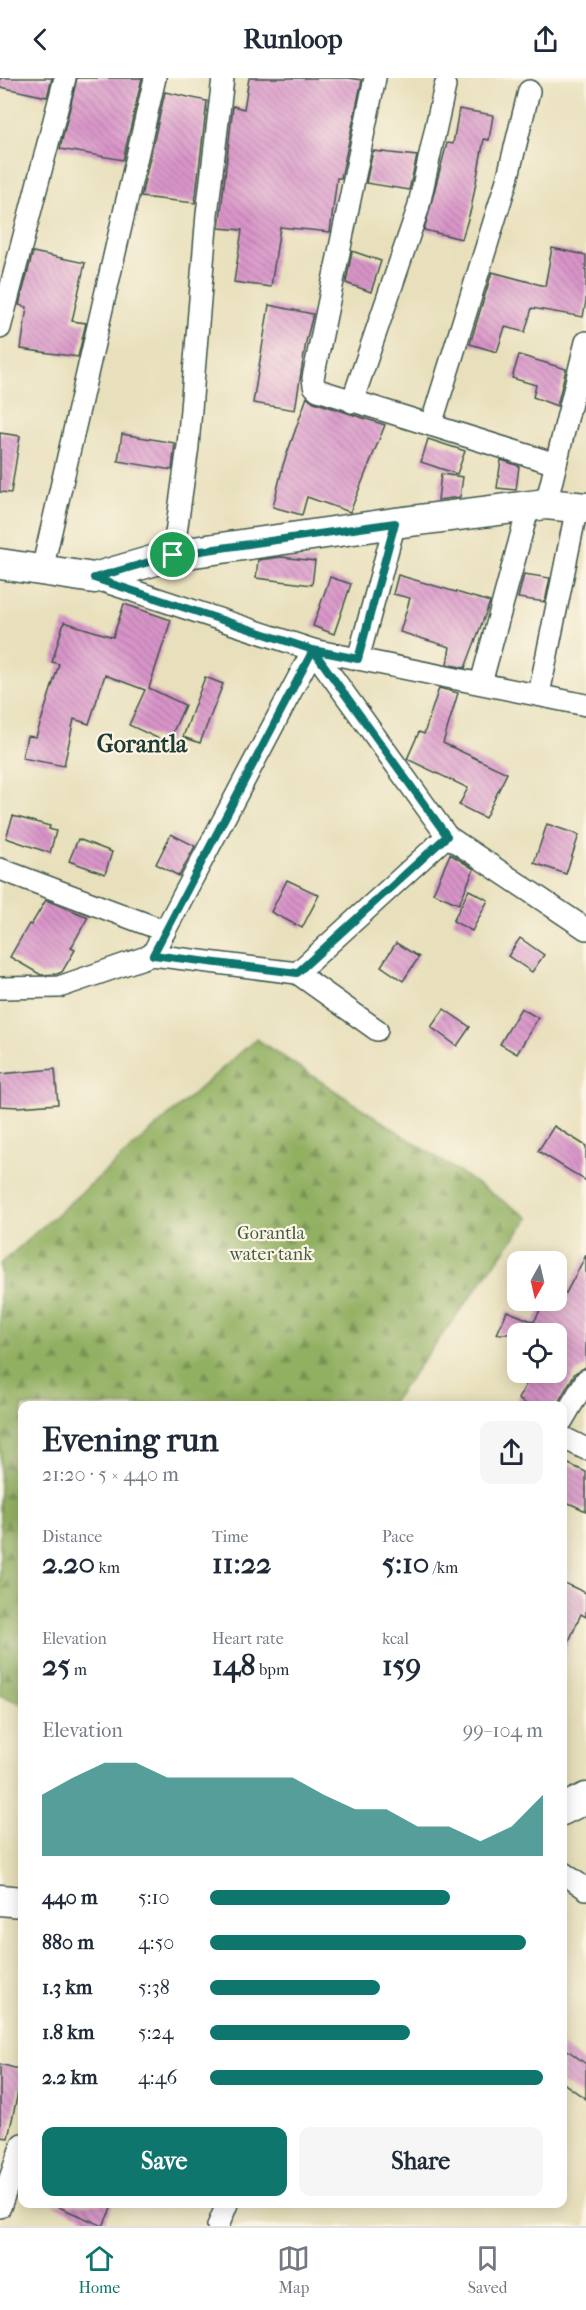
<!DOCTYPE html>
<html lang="en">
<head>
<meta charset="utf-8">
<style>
  :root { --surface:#fff; --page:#f6f6f7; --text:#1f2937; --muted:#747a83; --line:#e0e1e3; --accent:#0f766e }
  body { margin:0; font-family:"IM FELL French Canon",serif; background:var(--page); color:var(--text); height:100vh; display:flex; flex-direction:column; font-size:22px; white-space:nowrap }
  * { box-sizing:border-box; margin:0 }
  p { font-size:20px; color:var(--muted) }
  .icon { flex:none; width:33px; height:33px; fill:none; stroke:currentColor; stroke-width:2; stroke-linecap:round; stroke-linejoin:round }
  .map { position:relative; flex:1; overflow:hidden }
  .drawer { position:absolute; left:18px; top:1323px; width:549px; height:807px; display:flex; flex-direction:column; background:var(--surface); border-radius:12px; box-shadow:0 3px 15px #0003 }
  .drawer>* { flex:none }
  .needle { width:39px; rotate:188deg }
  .controls { position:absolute; left:507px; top:1173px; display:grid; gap:12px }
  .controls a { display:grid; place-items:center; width:60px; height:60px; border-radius:12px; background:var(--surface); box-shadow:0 3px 15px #0003; font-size:30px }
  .pin { position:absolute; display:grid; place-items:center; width:51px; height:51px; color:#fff; margin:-26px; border:3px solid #fff; border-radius:50%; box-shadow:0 2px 6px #0007 }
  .round { display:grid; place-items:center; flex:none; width:63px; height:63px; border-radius:12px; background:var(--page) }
  .head { display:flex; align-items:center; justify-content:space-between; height:102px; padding:0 24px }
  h1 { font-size:33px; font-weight:700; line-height:45px }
  .stats { display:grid; grid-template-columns:repeat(3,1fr); gap:9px; height:102px; padding:6px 24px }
  .stats div { display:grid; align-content:center }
  .stats b { font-size:30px; font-weight:700 }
  .stats small { font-size:16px; font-weight:400 }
  .stats p { font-size:16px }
  .chart { height:168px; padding:12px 24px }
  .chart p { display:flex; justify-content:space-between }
  .chart svg { width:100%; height:108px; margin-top:6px; fill:var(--accent); opacity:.7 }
  .primary-button { display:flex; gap:12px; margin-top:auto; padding:12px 24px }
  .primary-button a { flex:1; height:69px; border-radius:12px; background:var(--accent); color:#fff; font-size:24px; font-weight:700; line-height:69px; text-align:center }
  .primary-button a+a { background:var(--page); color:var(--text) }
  ul { padding:0 24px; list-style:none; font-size:20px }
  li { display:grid; grid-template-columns:96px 72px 1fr; align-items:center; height:45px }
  li i { height:15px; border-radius:8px; background:var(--accent) }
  header { display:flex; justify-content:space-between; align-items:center; height:78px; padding:0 24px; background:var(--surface); font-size:27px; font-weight:700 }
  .menu { display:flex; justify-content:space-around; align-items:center; height:84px; border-top:2px solid var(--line); background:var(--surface); font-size:16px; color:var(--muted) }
  .menu a { display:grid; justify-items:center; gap:3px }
  .menu .selected { color:var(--accent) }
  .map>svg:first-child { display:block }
</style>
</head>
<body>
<header><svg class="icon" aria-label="back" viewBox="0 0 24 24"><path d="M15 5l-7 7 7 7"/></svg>Runloop<svg class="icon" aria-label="share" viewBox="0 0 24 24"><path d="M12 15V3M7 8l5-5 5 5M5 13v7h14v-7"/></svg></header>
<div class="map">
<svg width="586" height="2148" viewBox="0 0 586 2148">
  <defs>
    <pattern id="forest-firs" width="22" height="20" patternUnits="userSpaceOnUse" patternTransform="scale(1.5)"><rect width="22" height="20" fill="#92b062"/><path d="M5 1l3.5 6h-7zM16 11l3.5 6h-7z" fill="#779052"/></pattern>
    <pattern id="building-back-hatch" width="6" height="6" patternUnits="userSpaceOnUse" patternTransform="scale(1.5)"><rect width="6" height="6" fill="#d994c9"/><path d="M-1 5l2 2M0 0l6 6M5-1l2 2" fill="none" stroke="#af7aa4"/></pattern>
  </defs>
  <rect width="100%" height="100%" fill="#fcf5e5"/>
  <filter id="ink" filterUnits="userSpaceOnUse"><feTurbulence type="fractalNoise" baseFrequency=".0167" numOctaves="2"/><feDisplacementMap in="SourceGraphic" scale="12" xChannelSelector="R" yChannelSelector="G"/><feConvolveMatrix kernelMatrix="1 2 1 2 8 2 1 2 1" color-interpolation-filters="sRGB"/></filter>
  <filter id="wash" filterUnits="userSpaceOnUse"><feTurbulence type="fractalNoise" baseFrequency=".008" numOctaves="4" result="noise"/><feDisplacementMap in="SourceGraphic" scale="24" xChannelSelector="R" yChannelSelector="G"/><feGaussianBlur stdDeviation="1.35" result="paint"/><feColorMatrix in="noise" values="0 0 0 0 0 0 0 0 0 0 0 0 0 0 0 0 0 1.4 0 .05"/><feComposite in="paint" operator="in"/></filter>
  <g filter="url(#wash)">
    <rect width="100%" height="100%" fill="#e8e0bc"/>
    <polygon fill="url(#forest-firs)" stroke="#58764b" stroke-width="1.5" points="256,961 529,1140 390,1327 22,1328 22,1626 0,1617 0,1186"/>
    <g id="blocks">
      <g fill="url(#building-back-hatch)">
        <polygon points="0,0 52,0 47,19 0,9"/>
        <polygon points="77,0 142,0 123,82 60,71"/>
        <polygon points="249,0 348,0 362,2 341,100 337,100 330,154 280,149 271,209 234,204 242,152 219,150 233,28 244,31"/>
        <polygon points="165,14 207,23 195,125 141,119"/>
        <polygon points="459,31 493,37 489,62 484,61 471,131 462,161 424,152 447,65 453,66"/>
        <polygon points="373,73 417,78 409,112 366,105"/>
        <polygon points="552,170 586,177 586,223 583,239 532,230 525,254 505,249 497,274 470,266 492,194 545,208"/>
        <polygon points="352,173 381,183 371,214 346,205"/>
        <polygon points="33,174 85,185 72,243 86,245 78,279 21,271 27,229 19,227"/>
        <polygon points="269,227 313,236 306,264 295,332 253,325"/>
        <polygon points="519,277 566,291 557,328 533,319 536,307 512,300"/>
        <polygon points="307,319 314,324 385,347 350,434 307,419 302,437 273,429 283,387"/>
        <polygon points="0,355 20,358 11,415 0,414"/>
        <polygon points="122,356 175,365 172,392 118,383"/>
        <polygon points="428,361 465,373 457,396 421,384"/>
        <polygon points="501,382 519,388 516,412 497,410"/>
        <polygon points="441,396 463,399 460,419 438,422"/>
        <polygon points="281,479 315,483 312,507 256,500 258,482"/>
        <polygon points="524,496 550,500 545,524 518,520"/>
        <polygon points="398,497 490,524 465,590 447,586 450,569 400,554 410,520 393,516"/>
        <polygon points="330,499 351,506 334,556 313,548"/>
        <polygon points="124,526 171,542 149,610 185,627 168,665 129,647 145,612 105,597 89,646 74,641 64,688 22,680 27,658 36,659 59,586 52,584 64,544 113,559"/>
        <polygon points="205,599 223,606 200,665 183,659"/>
        <polygon points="439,610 458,615 443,665 507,695 485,740 459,727 468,710 407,681 419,654 424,656"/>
        <polygon points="13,738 50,748 49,751 56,753 50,775 6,760"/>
        <polygon points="547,746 579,757 566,796 534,785"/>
        <polygon points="171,756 195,768 179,798 156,786"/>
        <polygon points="78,761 112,774 105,796 69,783"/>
        <polygon points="450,776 474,791 459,826 433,815"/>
        <polygon points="287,802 319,817 302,850 271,834"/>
        <polygon points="469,812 488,822 472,853 453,843"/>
        <polygon points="46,822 88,839 71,870 75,872 62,894 57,896 41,897 10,879 29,846 31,847"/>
        <polygon points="520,860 544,877 532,894 508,878"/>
        <polygon points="396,865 419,879 403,903 381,888"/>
        <polygon points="521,930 538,940 517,976 500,966"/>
        <polygon points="444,931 470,949 457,968 431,949"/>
        <polygon points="55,991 58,1026 18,1029 0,1028 0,996"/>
        <polygon points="554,1048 586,1068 586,1103 538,1073"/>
        <polygon points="586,1177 586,1289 575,1295 556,1328 529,1328 518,1321 533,1294 556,1294 556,1256 497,1256 507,1233 534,1244 545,1222 556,1222 556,1211 566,1215"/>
        <polygon points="562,1383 586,1394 586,1433 562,1422"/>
        <polygon points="562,1504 586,1515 586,1539 581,1536 562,1579"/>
        <polygon points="562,1968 586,1986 586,2021 562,2004"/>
        <polygon points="0,1986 22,1992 22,2011 19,2010 8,2060 0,2059"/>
        <polygon points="52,2126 113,2126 103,2148"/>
      </g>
    </g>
  </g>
  <g filter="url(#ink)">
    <use href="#blocks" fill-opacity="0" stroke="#3d5548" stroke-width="1.5"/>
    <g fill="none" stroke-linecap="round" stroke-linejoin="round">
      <defs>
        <g id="street">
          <polyline points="375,0 313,300 314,308 318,312 556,386"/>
          <polyline points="0,250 65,0"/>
          <polyline points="352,324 418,131 445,8"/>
          <polyline points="431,347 507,102 529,13"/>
          <polyline points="546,426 586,264"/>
          <polyline points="173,477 188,368 207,136 223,0"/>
          <polyline points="42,492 155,0"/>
          <polyline points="94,500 313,572 586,627"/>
          <polyline points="358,581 395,445"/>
          <polyline points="481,605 529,428"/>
          <polyline points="539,616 577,429"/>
          <polyline points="0,791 165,853"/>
          <polyline points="152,877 313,572 447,758 586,851"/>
          <polyline points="297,895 377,952"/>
          <polyline points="0,910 59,909 152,877 297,895 447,758"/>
          <polyline points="562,1343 586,1302"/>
          <polyline points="562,1359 586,1371"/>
          <polyline points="562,1794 586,1811"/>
          <polyline points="0,2129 22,2066"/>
          <polyline points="218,2148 227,2126"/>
        </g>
        <g id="secondary">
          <polyline points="0,486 94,500 173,477 395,445 546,426 586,430"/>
          <polyline points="562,1732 586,1720"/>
          <polyline points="0,1822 22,1824"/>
        </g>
      </defs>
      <use href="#street" stroke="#3d5548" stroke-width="24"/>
      <use href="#secondary" stroke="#3d5548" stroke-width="33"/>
      <use href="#street" stroke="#fff" stroke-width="21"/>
      <use href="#secondary" stroke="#fff" stroke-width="30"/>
    </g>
  </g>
  <g fill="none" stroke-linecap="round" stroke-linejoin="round" filter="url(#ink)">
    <defs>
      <polyline id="route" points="173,477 94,500 313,572 153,877 297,895 447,758 313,572 358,581 395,445 173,477"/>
    </defs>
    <use href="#route" stroke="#fff" stroke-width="12"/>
    <use href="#route" stroke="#0f766e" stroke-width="8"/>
  </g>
  <g text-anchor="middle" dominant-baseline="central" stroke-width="4.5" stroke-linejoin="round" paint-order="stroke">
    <g font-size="18" fill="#3e5a40" stroke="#fcf5e5">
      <text x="271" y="1155">Gorantla<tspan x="271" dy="21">water tank</tspan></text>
    </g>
    <g font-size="24" font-weight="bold" fill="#1f3d34" stroke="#fcf5e5">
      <text x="142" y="666">Gorantla</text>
    </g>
  </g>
</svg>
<div class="controls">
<a><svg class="needle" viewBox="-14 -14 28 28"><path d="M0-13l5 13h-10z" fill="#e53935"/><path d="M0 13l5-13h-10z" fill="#747a83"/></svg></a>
<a><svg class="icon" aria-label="locate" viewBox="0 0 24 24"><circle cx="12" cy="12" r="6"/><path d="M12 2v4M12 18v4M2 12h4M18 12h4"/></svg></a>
</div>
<div class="pin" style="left:173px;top:477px;background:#1e9e55"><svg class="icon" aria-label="arrive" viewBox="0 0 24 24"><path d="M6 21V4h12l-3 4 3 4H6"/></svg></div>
<section class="drawer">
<div class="head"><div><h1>Evening run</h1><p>21:20 · 5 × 440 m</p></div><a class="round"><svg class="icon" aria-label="share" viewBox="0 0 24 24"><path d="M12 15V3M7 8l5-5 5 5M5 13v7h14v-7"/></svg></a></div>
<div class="stats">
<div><p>Distance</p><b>2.20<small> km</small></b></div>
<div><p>Time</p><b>11:22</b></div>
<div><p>Pace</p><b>5:10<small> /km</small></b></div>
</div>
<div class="stats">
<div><p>Elevation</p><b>25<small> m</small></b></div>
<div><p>Heart rate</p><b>148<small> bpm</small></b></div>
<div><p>kcal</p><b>159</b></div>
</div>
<div class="chart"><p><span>Elevation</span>99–104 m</p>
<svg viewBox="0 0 160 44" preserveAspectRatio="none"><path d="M0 44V19L10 12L20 6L30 6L40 12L50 12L60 12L70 12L80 12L90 19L100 25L110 25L120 32L130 32L140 38L150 32L160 19V44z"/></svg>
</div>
<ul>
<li><b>440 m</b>5:10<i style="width:72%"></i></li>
<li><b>880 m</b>4:50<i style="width:95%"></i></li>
<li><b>1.3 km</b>5:38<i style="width:51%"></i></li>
<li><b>1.8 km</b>5:24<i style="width:60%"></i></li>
<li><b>2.2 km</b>4:46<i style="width:100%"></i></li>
</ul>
<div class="primary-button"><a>Save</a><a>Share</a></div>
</section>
</div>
<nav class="menu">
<a class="selected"><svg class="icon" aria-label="home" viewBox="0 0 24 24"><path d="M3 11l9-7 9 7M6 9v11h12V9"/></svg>Home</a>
<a><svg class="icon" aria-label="map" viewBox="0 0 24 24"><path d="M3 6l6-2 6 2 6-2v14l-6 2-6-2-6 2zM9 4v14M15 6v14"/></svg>Map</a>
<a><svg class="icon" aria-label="saved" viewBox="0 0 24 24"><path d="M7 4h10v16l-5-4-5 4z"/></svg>Saved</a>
</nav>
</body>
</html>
